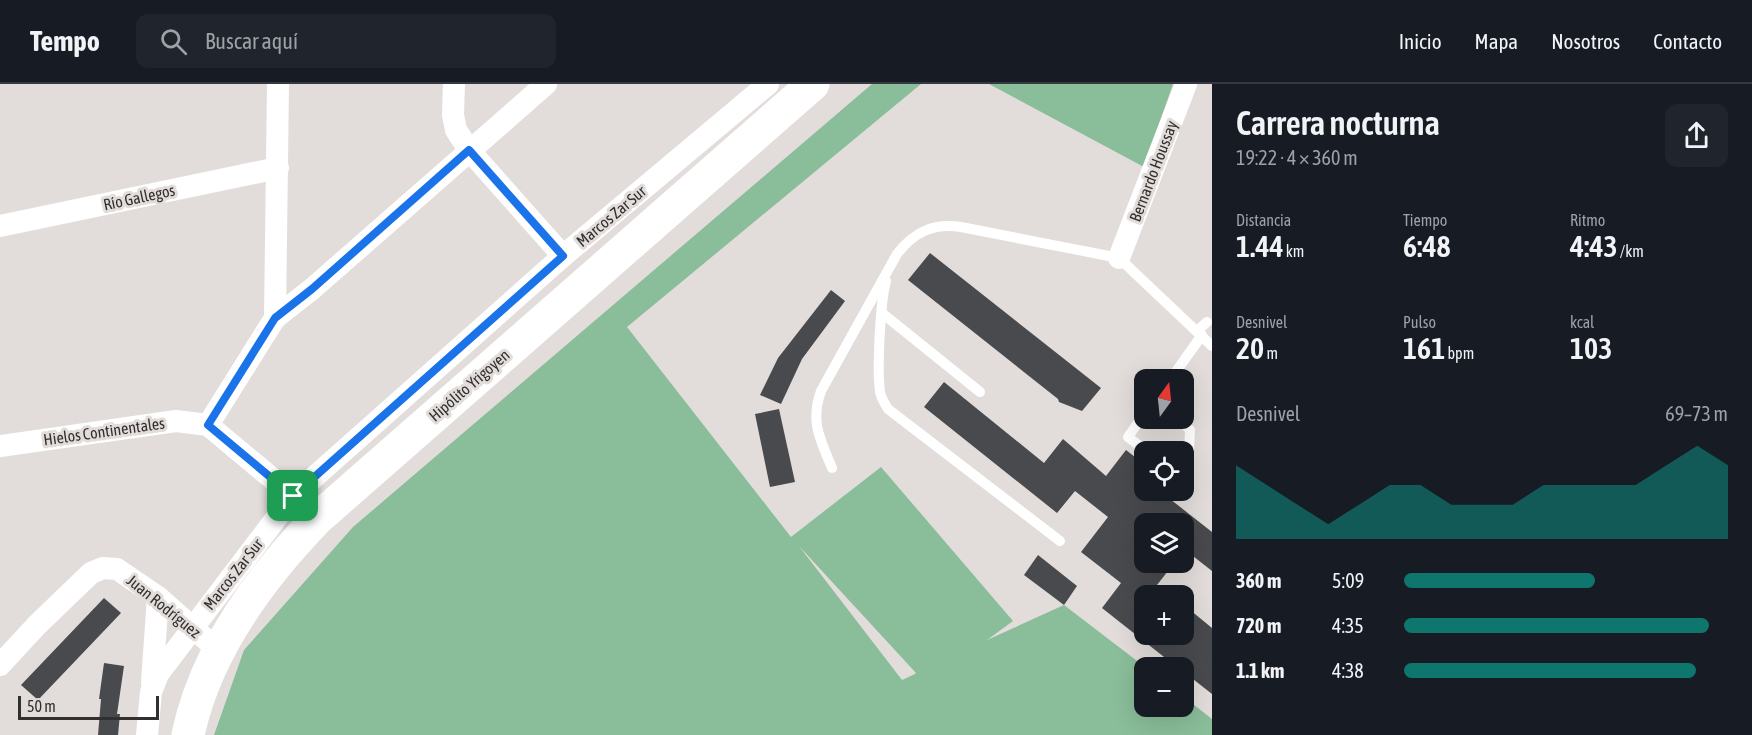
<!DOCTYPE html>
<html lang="es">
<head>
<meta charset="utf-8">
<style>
  :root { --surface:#171b24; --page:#20242c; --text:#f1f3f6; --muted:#9ea1a6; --line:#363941; --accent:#0f766e }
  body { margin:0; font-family:"Asap Condensed",sans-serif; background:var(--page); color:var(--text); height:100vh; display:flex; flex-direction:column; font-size:22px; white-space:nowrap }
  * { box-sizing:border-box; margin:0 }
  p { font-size:20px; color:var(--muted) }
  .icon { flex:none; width:33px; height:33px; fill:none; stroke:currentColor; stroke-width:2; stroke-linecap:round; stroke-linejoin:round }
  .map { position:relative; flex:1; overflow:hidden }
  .drawer { display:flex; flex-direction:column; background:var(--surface); width:540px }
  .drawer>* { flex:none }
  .needle { width:39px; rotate:15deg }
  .controls { position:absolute; left:1134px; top:285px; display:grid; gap:12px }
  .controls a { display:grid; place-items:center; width:60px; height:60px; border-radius:12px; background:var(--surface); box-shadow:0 6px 24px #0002; font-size:30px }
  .scale { position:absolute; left:18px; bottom:15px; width:141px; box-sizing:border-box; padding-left:6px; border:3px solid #31302e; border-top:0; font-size:16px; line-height:21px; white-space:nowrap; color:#31302e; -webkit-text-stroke:4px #e2ddda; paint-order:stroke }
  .pin { position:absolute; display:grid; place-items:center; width:51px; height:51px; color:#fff; margin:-26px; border-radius:12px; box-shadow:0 3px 9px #0006 }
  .round { display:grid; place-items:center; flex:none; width:63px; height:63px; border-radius:12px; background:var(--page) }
  .summary { display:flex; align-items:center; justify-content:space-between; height:102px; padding:0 24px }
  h1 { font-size:33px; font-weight:600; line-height:45px }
  .stats { display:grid; grid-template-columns:repeat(3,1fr); gap:9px; height:102px; padding:6px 24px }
  .stats div { display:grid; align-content:center }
  .stats b { font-size:30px; font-weight:600 }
  .stats small { font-size:16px; font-weight:400 }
  .stats p { font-size:16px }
  .chart { height:168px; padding:12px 24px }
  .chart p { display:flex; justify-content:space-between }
  .chart svg { width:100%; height:108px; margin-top:6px; fill:var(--accent); opacity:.7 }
  ul { padding:0 24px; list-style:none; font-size:20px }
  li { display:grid; grid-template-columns:96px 72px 1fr; align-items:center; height:45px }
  li i { height:15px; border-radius:8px; background:var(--accent) }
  header { display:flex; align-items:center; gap:36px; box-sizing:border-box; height:84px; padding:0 30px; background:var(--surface); border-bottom:2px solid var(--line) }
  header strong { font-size:28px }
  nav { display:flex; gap:33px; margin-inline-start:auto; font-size:21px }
  .search { width:420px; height:54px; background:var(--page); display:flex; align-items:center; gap:15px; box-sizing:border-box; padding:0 21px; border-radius:12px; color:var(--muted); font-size:22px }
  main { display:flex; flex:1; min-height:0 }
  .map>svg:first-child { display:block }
</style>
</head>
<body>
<header>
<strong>Tempo</strong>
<div class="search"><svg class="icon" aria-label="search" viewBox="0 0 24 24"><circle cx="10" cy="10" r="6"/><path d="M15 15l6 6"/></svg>Buscar aquí</div>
<nav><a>Inicio</a><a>Mapa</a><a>Nosotros</a><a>Contacto</a></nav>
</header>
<main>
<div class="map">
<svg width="1212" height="651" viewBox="0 0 1212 651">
  <rect width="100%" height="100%" fill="#e2ddda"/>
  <g fill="#8abd99" fill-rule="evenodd">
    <path d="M872 0H921L627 243 791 453 881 383 1013 537 987 556 1064 521 1145 583 1144 622H1184V613L1212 635V651H214L244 566 353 443ZM799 462 916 589 915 590 902 596Z"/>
    <polygon points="989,0 1173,0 1144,83"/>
  </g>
  <g fill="#494a4e">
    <polygon points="930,169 1101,304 1082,327 1059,318 1058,315 908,196"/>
    <polygon points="831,206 845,217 802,275 781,320 760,311 778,274"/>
    <polygon points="944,298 1044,379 1063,355 1106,392 1126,366 1144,380 1144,406 1177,406 1170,415 1212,448 1212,487 1184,465 1184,440 1144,440 1144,478 1175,478 1157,501 1171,512 1144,512 1144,550 1184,550 1184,521 1212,544 1212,610 1184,588 1184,584 1178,584 1102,524 1121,499 1081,468 1108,433 1075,407 1057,429 924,323"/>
    <polygon points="779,325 795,398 770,403 755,330"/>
    <polygon points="1038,471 1077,502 1064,521 1024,491"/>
    <polygon points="104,514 121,529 38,616 21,601"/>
    <polygon points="104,579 124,582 117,630 120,630 118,651 98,651 101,615 99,615"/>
  </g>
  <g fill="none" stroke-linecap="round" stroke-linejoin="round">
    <g stroke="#fff" stroke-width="10">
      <path d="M886 197C880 219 877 286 880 308 881 314 885 320 888 325L1060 457"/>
      <polyline points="882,229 980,308"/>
      <polyline points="1197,247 1207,238"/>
      <polyline points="1170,296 1202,251"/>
      <polyline points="1144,330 1128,353 1148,368"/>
      <polyline points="1178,334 1190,346 1189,367 1184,375"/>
      <path d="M832 384C820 355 810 338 821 307L897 170C914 148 933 139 961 143L1119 174 1212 262"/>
    </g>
    <g stroke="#fff" stroke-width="22">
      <polyline points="454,0 453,31 456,46 469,66 563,172"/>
      <polyline points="0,142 278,84"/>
      <polyline points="1119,174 1186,0"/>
      <polyline points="275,234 312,205 546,0"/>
      <polyline points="208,341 275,234 278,0"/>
      <polyline points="208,341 293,412"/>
      <polyline points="0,362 176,337 208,341"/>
      <polyline points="0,581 37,541 91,489 103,484 117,485 158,513 219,567"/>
      <polyline points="152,598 158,513"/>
      <polyline points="147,651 151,608 158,590 293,412 563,172 768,0"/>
    </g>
    <path stroke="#fff" stroke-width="33" d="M188 651C205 569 260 494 317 435L813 0"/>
  </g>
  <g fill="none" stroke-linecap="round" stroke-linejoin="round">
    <defs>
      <polygon id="route" points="469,66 563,172 293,412 208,341 275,234 312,205"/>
    </defs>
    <use href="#route" stroke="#fff" stroke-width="12"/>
    <use href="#route" stroke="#1a73e8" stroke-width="8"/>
  </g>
  <g text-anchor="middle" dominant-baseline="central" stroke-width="6" stroke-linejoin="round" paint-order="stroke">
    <g font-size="16" fill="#31302e" stroke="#e2ddda">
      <text transform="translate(1153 87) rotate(-69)">Bernardo Houssay</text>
      <text transform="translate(139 113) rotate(-12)">Río Gallegos</text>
      <text transform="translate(611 132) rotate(-40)">Marcos Zar Sur</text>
      <text transform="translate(469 301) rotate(-41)">Hipólito Yrigoyen</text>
      <text transform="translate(104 347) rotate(-8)">Hielos Continentales</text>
      <text transform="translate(233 490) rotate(-52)">Marcos Zar Sur</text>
      <text transform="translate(164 522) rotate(39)">Juan Rodríguez</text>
    </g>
  </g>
</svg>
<div class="controls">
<a><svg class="needle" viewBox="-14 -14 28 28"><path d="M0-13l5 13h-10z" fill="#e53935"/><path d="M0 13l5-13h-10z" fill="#9ea1a6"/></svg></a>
<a><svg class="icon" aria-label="locate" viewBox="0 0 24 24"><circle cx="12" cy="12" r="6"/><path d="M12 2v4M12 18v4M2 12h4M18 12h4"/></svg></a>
<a><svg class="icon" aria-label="layers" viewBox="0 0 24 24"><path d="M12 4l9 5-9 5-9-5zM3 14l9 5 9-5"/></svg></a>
<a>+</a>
<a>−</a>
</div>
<div class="scale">50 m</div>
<div class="pin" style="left:293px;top:412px;background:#1e9e55"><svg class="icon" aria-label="arrive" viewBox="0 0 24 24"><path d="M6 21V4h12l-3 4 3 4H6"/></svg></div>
</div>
<section class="drawer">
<div class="summary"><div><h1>Carrera nocturna</h1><p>19:22 · 4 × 360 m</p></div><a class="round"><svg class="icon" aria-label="share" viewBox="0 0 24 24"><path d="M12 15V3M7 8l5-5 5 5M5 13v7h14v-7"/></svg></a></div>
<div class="stats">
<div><p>Distancia</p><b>1.44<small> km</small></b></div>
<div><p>Tiempo</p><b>6:48</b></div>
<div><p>Ritmo</p><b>4:43<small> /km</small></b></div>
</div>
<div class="stats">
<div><p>Desnivel</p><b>20<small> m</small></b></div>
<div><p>Pulso</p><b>161<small> bpm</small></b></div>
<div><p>kcal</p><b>103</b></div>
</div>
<div class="chart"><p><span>Desnivel</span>69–73 m</p>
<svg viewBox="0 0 160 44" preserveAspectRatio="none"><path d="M0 44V14L10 22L20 30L30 38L40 30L50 22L60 22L70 30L80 30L90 30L100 22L110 22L120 22L130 22L140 14L150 6L160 14V44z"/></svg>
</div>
<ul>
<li><b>360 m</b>5:09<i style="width:59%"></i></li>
<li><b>720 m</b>4:35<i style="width:94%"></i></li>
<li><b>1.1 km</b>4:38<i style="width:90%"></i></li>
</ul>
</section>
</main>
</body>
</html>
